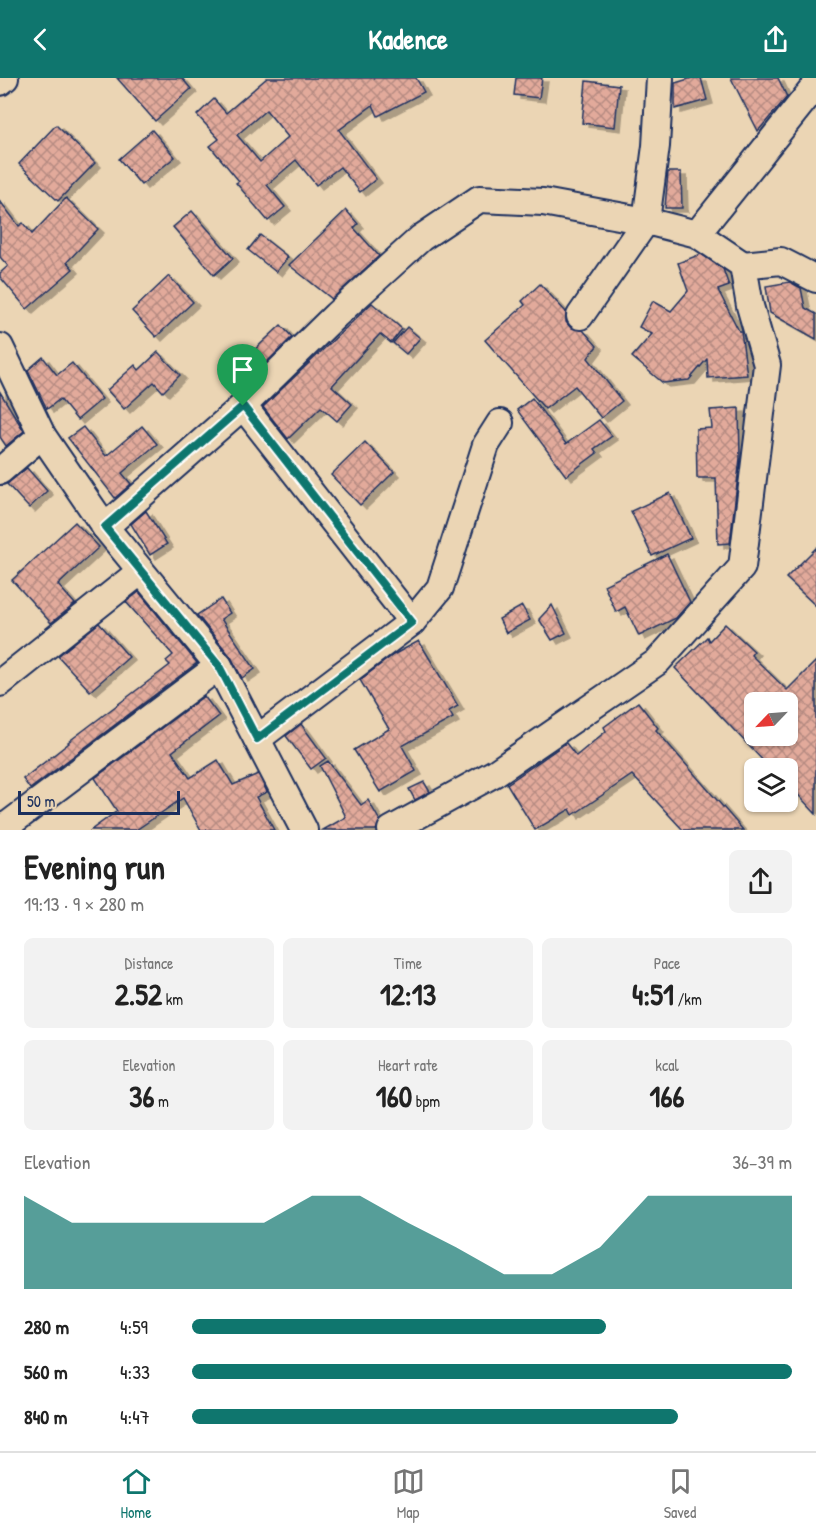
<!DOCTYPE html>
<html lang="en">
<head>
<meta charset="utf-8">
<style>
  :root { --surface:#fff; --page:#f2f2f2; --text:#222; --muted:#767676; --line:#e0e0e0; --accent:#0f766e }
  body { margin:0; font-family:"Patrick Hand",sans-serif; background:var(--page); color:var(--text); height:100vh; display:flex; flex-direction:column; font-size:22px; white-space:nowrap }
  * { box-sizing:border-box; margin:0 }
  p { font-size:20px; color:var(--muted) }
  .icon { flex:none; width:33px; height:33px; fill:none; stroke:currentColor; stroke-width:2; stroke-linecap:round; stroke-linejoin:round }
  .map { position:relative; height:752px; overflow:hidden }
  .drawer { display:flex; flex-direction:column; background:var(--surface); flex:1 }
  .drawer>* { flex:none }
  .needle { width:39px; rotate:245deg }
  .controls { position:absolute; left:744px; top:614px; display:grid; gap:12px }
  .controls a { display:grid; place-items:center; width:54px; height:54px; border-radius:9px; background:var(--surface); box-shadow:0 2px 4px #0004; font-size:30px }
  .scale { position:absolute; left:18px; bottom:15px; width:162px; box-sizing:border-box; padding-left:6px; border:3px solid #1b2f5e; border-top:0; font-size:16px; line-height:21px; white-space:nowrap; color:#1b2f5e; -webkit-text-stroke:4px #ebd5b4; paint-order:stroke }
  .pin { position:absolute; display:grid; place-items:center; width:51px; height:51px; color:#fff; margin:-62px -26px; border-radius:50% 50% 50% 0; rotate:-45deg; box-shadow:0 0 6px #0007 }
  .pin .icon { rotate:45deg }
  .round { display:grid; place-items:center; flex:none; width:63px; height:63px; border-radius:9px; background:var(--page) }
  .overview { display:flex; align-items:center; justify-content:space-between; height:102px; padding:0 24px }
  h1 { font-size:33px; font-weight:800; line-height:45px }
  .metrics { display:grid; grid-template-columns:repeat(3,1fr); gap:9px; height:102px; padding:6px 24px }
  .metrics div { display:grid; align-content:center; border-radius:9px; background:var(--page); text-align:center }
  .metrics b { font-size:30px; font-weight:800 }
  .metrics small { font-size:16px; font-weight:400 }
  .metrics p { font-size:16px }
  .chart { height:168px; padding:12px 24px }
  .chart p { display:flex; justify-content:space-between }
  .chart svg { width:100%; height:108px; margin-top:6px; fill:var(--accent); opacity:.7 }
  ul { padding:0 24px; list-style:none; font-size:20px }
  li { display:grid; grid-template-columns:96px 72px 1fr; align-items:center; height:45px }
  li i { height:15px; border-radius:8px; background:var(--accent) }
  header { display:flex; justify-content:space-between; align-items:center; height:78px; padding:0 24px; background:var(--accent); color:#fff; font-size:27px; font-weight:800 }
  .dock { display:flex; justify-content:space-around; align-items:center; height:84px; border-top:2px solid var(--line); background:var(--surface); font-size:16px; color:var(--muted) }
  .dock a { display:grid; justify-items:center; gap:3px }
  .dock .current { color:var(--accent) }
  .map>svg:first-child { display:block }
</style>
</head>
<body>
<header><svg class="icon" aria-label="back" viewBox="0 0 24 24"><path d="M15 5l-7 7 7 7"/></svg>Kadence<svg class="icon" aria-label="share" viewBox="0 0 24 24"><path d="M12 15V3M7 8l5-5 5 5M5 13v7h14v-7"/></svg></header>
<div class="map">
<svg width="816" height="752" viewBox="0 0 816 752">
  <defs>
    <pattern id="building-cross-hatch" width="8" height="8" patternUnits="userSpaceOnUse" patternTransform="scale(1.5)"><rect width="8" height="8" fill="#e2aa9b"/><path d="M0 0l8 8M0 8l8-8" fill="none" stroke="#b68b82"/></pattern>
    <filter id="shadow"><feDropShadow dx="6" dy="4" stdDeviation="0" flood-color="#0004"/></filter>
  </defs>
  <rect width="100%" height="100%" fill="#ebd5b4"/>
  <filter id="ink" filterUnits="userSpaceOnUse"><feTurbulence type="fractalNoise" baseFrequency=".0167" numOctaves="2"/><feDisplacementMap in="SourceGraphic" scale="12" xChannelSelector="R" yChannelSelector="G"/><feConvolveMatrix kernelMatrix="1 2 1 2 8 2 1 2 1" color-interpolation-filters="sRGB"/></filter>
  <g filter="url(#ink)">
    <g fill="url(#building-cross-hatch)" stroke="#1b2f5e" stroke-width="1.5" fill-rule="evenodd" filter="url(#shadow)">
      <polygon points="117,0 182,0 191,11 155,43"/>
      <path d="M267 0H416L424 14 378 38 373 27 339 52 376 101 360 114 340 89 316 107 296 82 267 107 285 129 268 143 236 105 239 103 210 68 219 61 197 37 214 21 226 35ZM266 32 288 59 260 84 237 57Z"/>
      <polygon points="516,0 542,0 539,20 514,17"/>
      <polygon points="692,0 701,0 707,22 675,31 675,5"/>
      <polygon points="731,0 778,0 787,19 758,53"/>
      <polygon points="586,3 619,7 615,49 582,45"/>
      <polygon points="56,47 95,85 58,123 19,86"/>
      <polygon points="152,52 175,79 141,107 119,81"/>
      <polygon points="668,94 681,94 682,130 665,130"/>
      <polygon points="66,120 98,151 67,184 73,191 27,231 0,199 0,195 8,188 0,179 0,123 19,148 23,145 32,156"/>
      <polygon points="346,132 358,146 354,150 379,178 332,221 289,187"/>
      <polygon points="192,133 233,180 214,197 173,149"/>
      <polygon points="260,157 288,179 276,194 248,172"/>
      <polygon points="701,176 723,191 729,208 718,212 739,253 741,253 747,297 708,300 707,281 689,302 663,305 632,279 652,256 639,249 653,223 671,233 688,213 678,185"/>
      <polygon points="169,198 193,224 156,259 132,233"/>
      <polygon points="790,204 801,210 805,230 816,236 816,261 770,235 766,208"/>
      <polygon points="540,206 566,234 566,244 571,250 583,252 597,268 588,280 622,323 601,340 575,308 545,331 485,262 525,227 522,223"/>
      <polygon points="372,225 402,251 391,265 380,256 332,308 352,326 337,343 321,329 288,361 263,329"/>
      <polygon points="281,247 292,259 264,287 252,274"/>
      <polygon points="407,249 420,260 406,276 393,265"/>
      <polygon points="158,274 180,297 163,314 154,304 124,331 107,312 135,287 139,292"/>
      <polygon points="43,279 57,297 72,285 102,321 77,342 60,321 47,331 28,292"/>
      <polygon points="0,314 24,353 6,368 0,359"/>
      <polygon points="532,320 566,366 599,342 612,358 594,371 597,375 566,398 517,332"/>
      <polygon points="739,330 740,380 730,465 718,466 716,400 697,400 696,351 712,350 710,332"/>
      <polygon points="142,348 157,366 122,395 131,406 115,420 68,360 83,349 106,378"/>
      <polygon points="365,364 394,394 360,427 331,397"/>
      <polygon points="27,390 47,413 29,430 7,406"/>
      <polygon points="670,415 691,460 652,478 631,433"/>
      <polygon points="146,433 167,466 150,477 131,446"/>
      <polygon points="75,444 99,469 58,507 75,526 51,545 12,502"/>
      <polygon points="816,470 816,528 786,500"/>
      <polygon points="667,476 690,524 676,540 639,558 625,529 616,534 604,507"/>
      <polygon points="139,514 197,585 30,711 23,701 69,665 68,664 170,587 166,583 173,577 126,524"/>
      <polygon points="221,521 230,535 221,541 255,591 242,600 231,579 197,537"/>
      <polygon points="552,527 566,555 552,562 539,541"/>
      <polygon points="522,528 530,542 506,555 499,541"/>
      <polygon points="99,545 129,579 90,613 58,578"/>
      <path d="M725 546 754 573 751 577 787 612 816 583V736L788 706V690H770L675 590 707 559 709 563ZM754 624H788V657H754Z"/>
      <polygon points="419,563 458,628 449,633 453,640 402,668 416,693 380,714 354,672 389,651 360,602 393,577"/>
      <polygon points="204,618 219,638 172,674 190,700 218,682 233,707 258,696 267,714 256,719 274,752 201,752 183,720 136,752 91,752 117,733 95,700"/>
      <polygon points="638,624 658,650 656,652 743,752 683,752 632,697 573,737 570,731 535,752 507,706 566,665 576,678 606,653 604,649"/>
      <polygon points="301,646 326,680 311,691 286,658"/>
      <polygon points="328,683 361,727 368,722 380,743 376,752 323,752 346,739 320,688"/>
      <polygon points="424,704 430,714 415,722 409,711"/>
    </g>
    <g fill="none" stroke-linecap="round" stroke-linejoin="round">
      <defs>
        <g id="minor">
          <polyline points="0,4 5,0"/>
          <polyline points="697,156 816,7"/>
          <polyline points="743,187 781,183 816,201"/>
          <polyline points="580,238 646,143 656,68 660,0"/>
          <polyline points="0,269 42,357 105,449 219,588 304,752"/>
          <polyline points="243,328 412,544"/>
          <polyline points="0,393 42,357"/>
          <polyline points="105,449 243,328 336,237 421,160 479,121 543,124 646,143 697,156 743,187 750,228 767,287 742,489 657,584 495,695 391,752"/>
          <polyline points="0,605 141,493"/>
          <polyline points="257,661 412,544 440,510 486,367 500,345"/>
          <polyline points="1,752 219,588"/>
        </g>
      </defs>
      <use href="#minor" stroke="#1b2f5e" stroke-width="30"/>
      <use href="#minor" stroke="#ebd5b4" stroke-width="26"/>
    </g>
  </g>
  <g fill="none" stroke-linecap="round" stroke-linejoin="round" filter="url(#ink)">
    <defs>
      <polygon id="route" points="243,328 412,544 257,661 219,588 105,449"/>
    </defs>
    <use href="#route" stroke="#fff" stroke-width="12"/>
    <use href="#route" stroke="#0f766e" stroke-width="8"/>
  </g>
</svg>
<div class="controls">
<a><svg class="needle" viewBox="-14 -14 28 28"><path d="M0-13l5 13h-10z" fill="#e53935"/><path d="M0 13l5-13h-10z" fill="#767676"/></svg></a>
<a><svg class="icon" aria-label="layers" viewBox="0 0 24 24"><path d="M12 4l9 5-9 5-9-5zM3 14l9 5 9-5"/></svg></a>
</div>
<div class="scale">50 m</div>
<div class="pin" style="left:243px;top:328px;background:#1e9e55"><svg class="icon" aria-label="arrive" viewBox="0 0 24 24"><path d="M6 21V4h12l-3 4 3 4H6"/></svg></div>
</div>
<section class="drawer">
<div class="overview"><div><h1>Evening run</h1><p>19:13 · 9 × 280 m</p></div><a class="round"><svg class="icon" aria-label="share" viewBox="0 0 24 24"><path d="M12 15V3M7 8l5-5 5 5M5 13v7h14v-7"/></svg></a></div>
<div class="metrics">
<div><p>Distance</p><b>2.52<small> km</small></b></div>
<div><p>Time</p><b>12:13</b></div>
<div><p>Pace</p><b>4:51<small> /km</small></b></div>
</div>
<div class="metrics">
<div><p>Elevation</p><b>36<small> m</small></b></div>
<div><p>Heart rate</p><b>160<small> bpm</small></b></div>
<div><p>kcal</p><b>166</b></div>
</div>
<div class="chart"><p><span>Elevation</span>36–39 m</p>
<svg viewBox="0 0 160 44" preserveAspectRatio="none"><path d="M0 44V6L10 17L20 17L30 17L40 17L50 17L60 6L70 6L80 17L90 27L100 38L110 38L120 27L130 6L140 6L150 6L160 6V44z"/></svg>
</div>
<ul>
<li><b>280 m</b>4:59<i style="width:69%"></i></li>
<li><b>560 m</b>4:33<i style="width:100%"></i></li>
<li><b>840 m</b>4:47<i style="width:81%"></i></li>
</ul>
</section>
<nav class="dock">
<a class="current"><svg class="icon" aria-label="home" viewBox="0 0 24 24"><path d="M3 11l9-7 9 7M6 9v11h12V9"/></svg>Home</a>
<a><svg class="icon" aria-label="map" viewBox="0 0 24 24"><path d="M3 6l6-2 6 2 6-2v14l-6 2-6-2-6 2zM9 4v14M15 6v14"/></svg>Map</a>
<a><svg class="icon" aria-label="saved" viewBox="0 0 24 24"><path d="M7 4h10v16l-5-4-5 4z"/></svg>Saved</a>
</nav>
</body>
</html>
